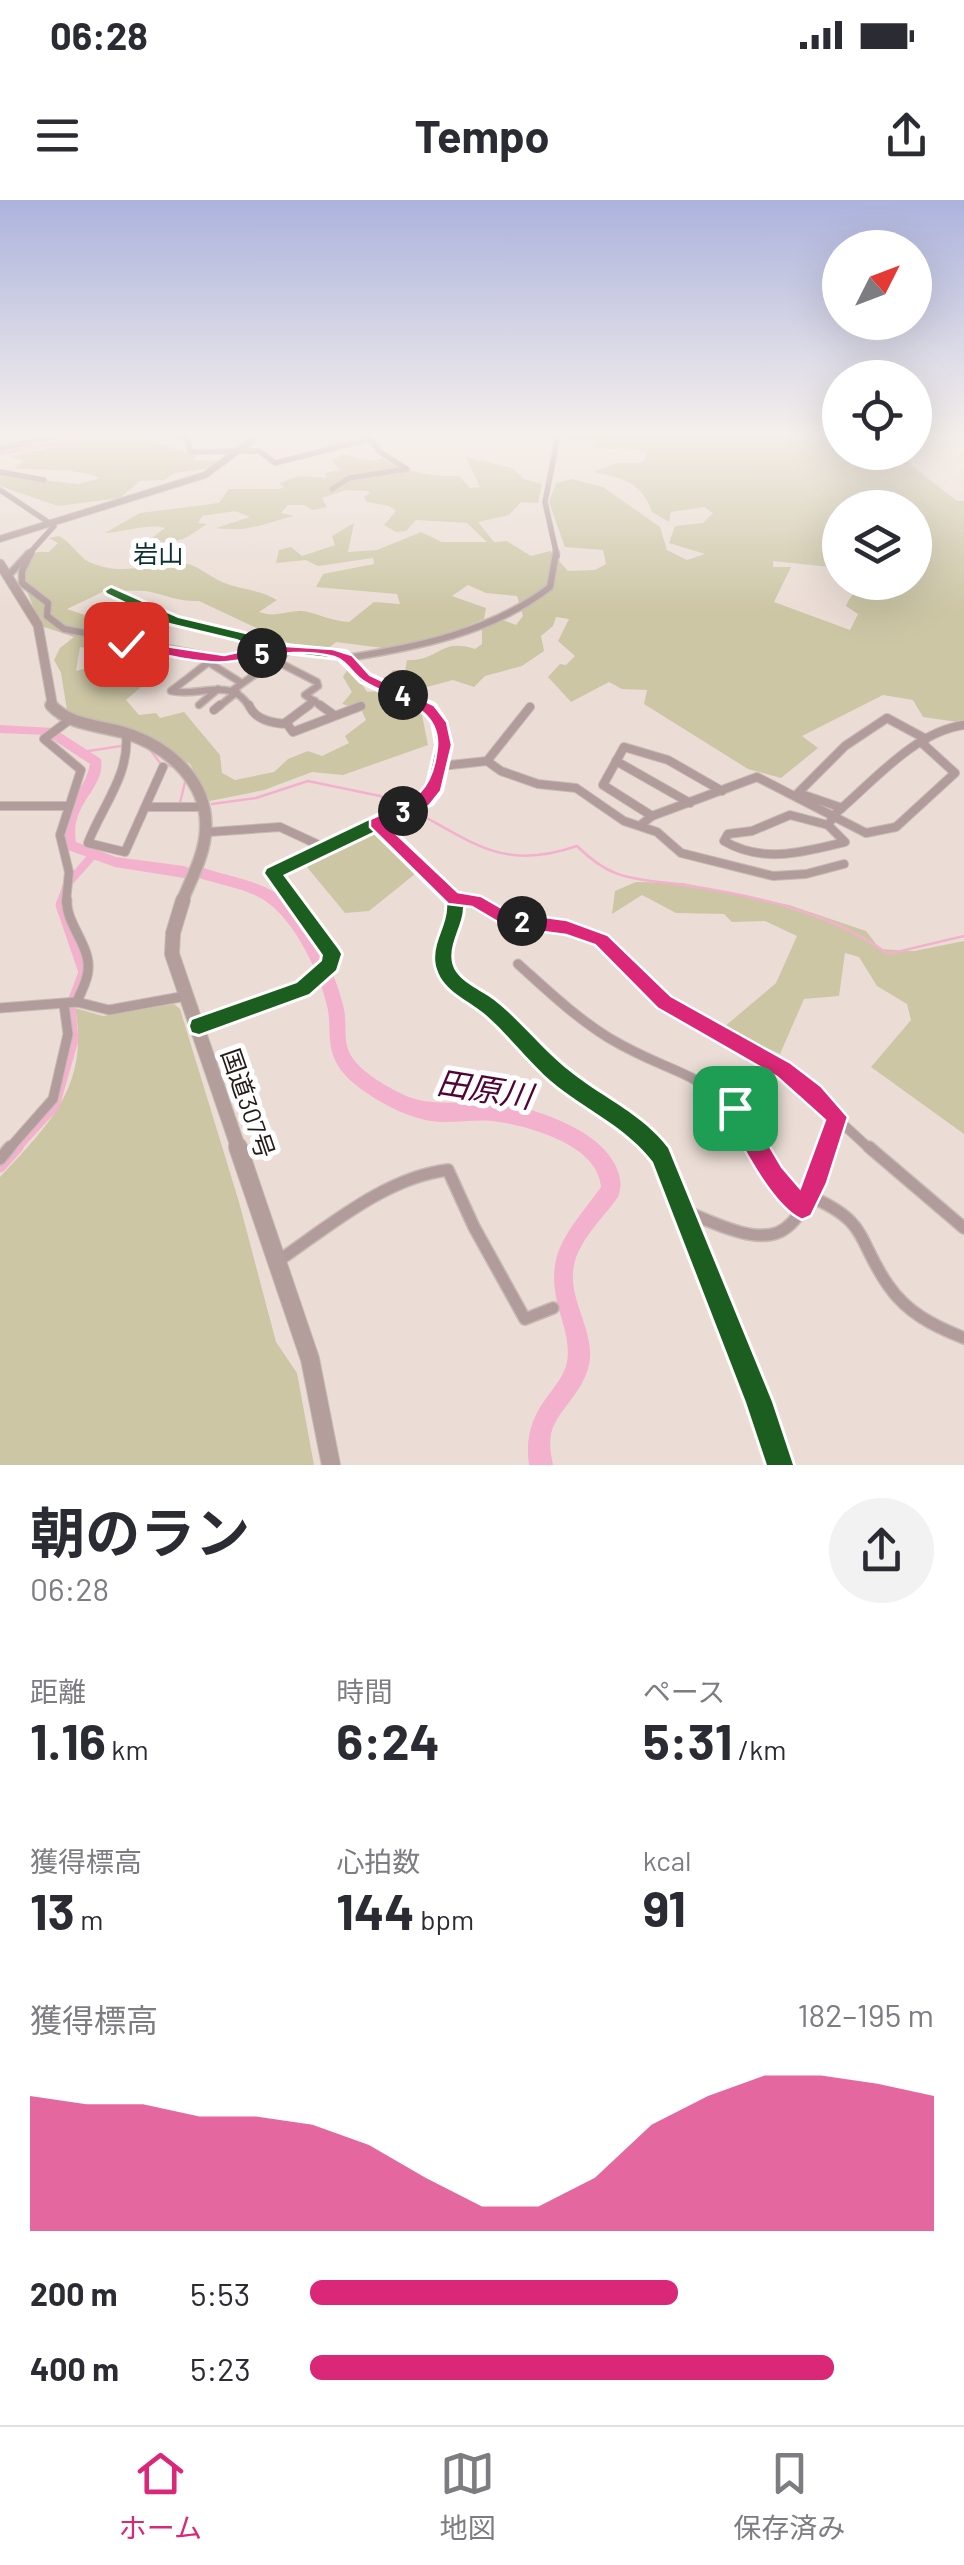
<!DOCTYPE html>
<html lang="ja">
<head>
<meta charset="utf-8">
<style>
  :root { --surface:#fff; --page:#f2f2f3; --text:#2b2b33; --muted:#7c7c81; --line:#e1e1e2; --accent:#db2777 }
  body { margin:0; font-family:Barlow,"Noto Sans JP",sans-serif; background:var(--page); color:var(--text); height:100vh; display:flex; flex-direction:column; font-size:38px; white-space:nowrap }
  * { box-sizing:border-box; margin:0 }
  p { font-size:32px; color:var(--muted) }
  .icon { flex:none; width:55px; height:55px; fill:none; stroke:currentColor; stroke-width:2; stroke-linecap:round; stroke-linejoin:round }
  .map { position:relative; height:1265px; overflow:hidden }
  .sheet { display:flex; flex-direction:column; background:var(--surface); flex:1 }
  .sheet>* { flex:none }
  .needle { width:65px; rotate:48deg }
  .tools { position:absolute; left:822px; top:30px; display:grid; gap:20px }
  .tools a { display:grid; place-items:center; width:110px; height:110px; border-radius:50%; background:var(--surface); box-shadow:0 10px 40px #0002; font-size:50px }
  .pin { position:absolute; display:grid; place-items:center; width:85px; height:85px; color:#fff; margin:-42px; border-radius:20px; box-shadow:0 5px 15px #0006 }
  .km { position:absolute; width:50px; height:50px; margin:-25px; border-radius:50%; background:#222; color:#fff; font-size:28px; line-height:50px; text-align:center }
  .round { display:grid; place-items:center; flex:none; width:105px; height:105px; border-radius:52px; background:var(--page) }
  .overview { display:flex; align-items:center; justify-content:space-between; height:170px; padding:0 30px }
  h1 { font-size:55px; font-weight:700; line-height:75px }
  .metrics { display:grid; grid-template-columns:repeat(3,1fr); gap:15px; height:170px; padding:10px 30px }
  .metrics div { display:grid; align-content:center }
  .metrics b { font-size:50px; font-weight:700 }
  .metrics small { font-size:28px; font-weight:400 }
  .metrics p { font-size:28px }
  .chart { height:280px; padding:20px 30px }
  .chart p { display:flex; justify-content:space-between }
  .chart svg { width:100%; height:180px; margin-top:10px; fill:var(--accent); opacity:.7 }
  ul { padding:0 30px; list-style:none; font-size:32px }
  li { display:grid; grid-template-columns:160px 120px 1fr; align-items:center; height:75px }
  li i { height:25px; border-radius:12px; background:var(--accent) }
  .status { display:flex; justify-content:space-between; align-items:center; height:70px; padding:0 50px; background:var(--surface); direction:ltr }
  .status svg { height:28px; fill:currentColor }
  header { display:flex; justify-content:space-between; align-items:center; height:130px; padding:0 30px; background:var(--surface); font-size:45px; font-weight:700 }
  .menu { display:flex; justify-content:space-around; align-items:center; height:140px; border-top:2px solid var(--line); background:var(--surface); font-size:28px; color:var(--muted) }
  .menu a { display:grid; justify-items:center; gap:5px }
  .menu .current { color:var(--accent) }
  .map>svg:first-child { display:block }
</style>
</head>
<body>
<div class="status"><b>06:28</b><svg viewBox="0 0 49 12"><path d="M0 12V9h3v3zM5 12V6h3v6zM10 12V3h3v9zM15 12V0h3v12zM26 1h20v11H26zM47 4h2v5h-2z"/></svg></div>
<header><svg class="icon" aria-label="menu" viewBox="0 0 24 24"><path d="M4 6h16M4 12h16M4 18h16"/></svg>Tempo<svg class="icon" aria-label="share" viewBox="0 0 24 24"><path d="M12 15V3M7 8l5-5 5 5M5 13v7h14v-7"/></svg></header>
<div class="map">
<svg width="964" height="1265" viewBox="0 0 964 1265">
  <rect width="100%" height="100%" fill="#ebddd5"/>
  <g fill="#ccc6a5" fill-rule="evenodd">
    <path d="M562 235H840V252L901 253 902 258 957 301H964V523L923 517 913 500 883 495 802 536 818 548 781 578 748 569 644 504 647 490 622 489 609 482 571 502 548 477 560 464 566 465 575 456 558 441 569 419 556 417 553 426 541 436 544 451 522 466 485 476 474 487 453 480 408 492 382 482 393 470 405 471 407 460C440 461 440 437 475 449L482 444V427L503 420 516 425 523 416 517 396 486 393 468 385 452 396 486 408 484 419 446 435 383 448 336 442 330 447 295 446 199 401C181 402 168 396 151 392 137 389 125 393 111 388L67 409 100 420 92 430 116 443 105 451 80 447 76 471 97 465 104 474 122 469 141 487 126 500 139 515 156 513 160 518 184 512 220 555 222 573 235 580 274 572 288 559 308 551 322 556 349 543 345 536 366 520 361 509 342 504 352 492 343 477 347 470 354 472 367 492 379 491 422 515 428 545 343 575 312 572 264 590 210 601 190 564 134 531 75 518 67 510 61 473 54 460 60 448 74 437 41 426 19 372 37 352H49L58 343 49 338 59 336C71 342 78 356 89 362 120 376 146 365 175 363 193 361 204 373 218 380 237 390 257 388 277 400L259 412C277 419 291 408 308 412 323 416 334 421 349 422L374 402 400 404 397 394 316 387 323 374 374 364 373 358 318 366 306 360 276 363 279 350 291 347 302 356 335 345 332 336 354 323 348 352 377 350 421 332 442 342H487L467 323 416 320 406 331 396 332 384 325 396 311 389 306 367 302 364 297 370 293 368 291 346 290 322 298 327 307 313 310 304 305H288L281 313 294 316C261 324 251 332 216 328L250 317 235 311 202 316 198 323 207 324C189 336 173 349 152 338L165 328C149 323 124 332 105 333L140 313 219 303 229 289H280L284 287 279 283 299 276 327 278 325 273 341 270 332 261 342 254 373 261 385 257C406 273 433 277 459 276L470 288 480 287 466 257 512 268 524 279 542 284 538 303 521 302 509 315 478 322 494 342 507 341 531 356 550 351 568 371 595 370 606 364 603 350 565 347 549 302 556 283 572 279 603 287 660 327 667 350 687 360 705 354 669 343 675 326 703 323 713 313 704 307 671 312 669 322 652 312C643 283 621 277 593 272L616 263H642L647 254C633 244 611 253 594 246L597 240 570 241ZM840 308H915V382C888 383 858 377 846 406L858 414 850 430 774 402 791 367H773V361L840 368Z"/>
    <path d="M87 239 147 240 196 256 194 260 222 261 210 268 175 273 164 280 140 281 120 298 58 306 0 286V275L79 284 100 278C74 267 44 271 15 268L25 260 8 257Z"/>
    <polygon points="371,630 377,630 420,670 369,711 345,713 302,661"/>
    <polygon points="636,682 683,683 789,705 866,731 880,749 914,751 964,741 964,934 871,867 911,820 907,804 877,786 859,757 845,753 839,796 804,799 780,854 723,828 776,783 797,736 765,721 732,722 724,714 676,713 642,695 612,714 615,691"/>
    <path d="M174 804 180 809 239 1002 276 1142 297 1173 314 1265H0V977C48 925 90 886 75 808L103 816Z"/>
  </g>
  <g fill="none" stroke-linecap="round" stroke-linejoin="round">
    <g stroke="#f3b1cd" stroke-width="2.5">
      <polyline points="151,551 161,564 175,567"/>
      <polyline points="82,552 121,546"/>
      <polyline points="180,603 185,582"/>
      <polyline points="212,604 256,598 308,581 380,596 404,606"/>
      <path d="M414 611C476 644 504 671 577 646 614 683 636 678 683 685 753 695 831 712 888 754L964 736"/>
    </g>
    <g stroke="#f3b1cd" stroke-width="8">
      <polyline points="71,680 93,655"/>
      <polyline points="61,702 66,687"/>
    </g>
    <g stroke="#f3b1cd" stroke-width="9">
      <polyline points="62,700 60,705 83,772 73,799"/>
      <polyline points="15,950 55,906 74,840 71,810"/>
    </g>
    <polyline stroke="#f3b1cd" stroke-width="11" points="0,967 18,947"/>
    <g fill="#f3b1cd" fill-rule="evenodd">
      <polygon points="92,235 114,238 193,235 114,242 95,239 0,255 0,251"/>
      <path d="M0 525 53 528 101 559C106 589 69 603 76 642L116 657 184 666 189 668 191 672 189 676 184 678 115 667 65 649C51 609 84 598 90 564L46 535 0 533Z"/>
      <path d="M204 668C227 676 255 680 276 693 308 714 336 772 344 809 347 823 343 841 350 854 360 872 386 886 404 895 431 907 458 901 486 902 525 904 593 926 613 961 620 973 623 984 618 997 604 1017 582 1037 575 1061 565 1095 593 1126 590 1159 586 1192 556 1210 551 1234 549 1245 551 1255 553 1265H529C525 1236 532 1216 550 1193 556 1185 563 1176 566 1166 571 1149 565 1130 560 1113 542 1053 568 1033 601 987 599 945 527 925 492 921 472 919 451 924 431 921 413 918 397 911 381 902 365 892 345 880 336 862 327 845 331 828 328 810 321 775 295 720 264 700 245 688 220 685 199 678L197 674 199 670Z"/>
    </g>
    <defs>
      <g id="minor-far4">
        <polyline points="175,235 187,238 190,252 259,251 275,263 370,239 380,252 407,269 349,278 332,289"/>
        <polyline points="554,235 557,241 545,302 557,356"/>
        <polyline points="0,272 44,280"/>
        <polyline points="30,356 32,352"/>
      </g>
      <g id="minor-far3">
        <polyline points="31,353 22,371 22,383 48,403 47,416 64,429 224,459 271,449"/>
        <polyline points="111,391 174,421 241,436 264,447 342,455 365,478 429,508"/>
        <path d="M214 458 171 491C199 498 232 475 250 508"/>
        <path d="M347 458C418 447 492 432 550 387L556 353"/>
        <polyline points="276,461 317,482 318,486 305,495 324,508"/>
        <polyline points="208,462 240,482"/>
        <polyline points="233,490 288,451"/>
        <polyline points="199,505 218,489"/>
        <polyline points="217,508 237,492"/>
        <polyline points="306,508 315,501"/>
        <polyline points="356,508 361,506"/>
      </g>
      <g id="minor-far2">
        <path d="M249 505C255 520 272 523 287 524L293 532 361 506"/>
        <polyline points="320,505 334,515"/>
        <polyline points="214,510 220,505"/>
        <polyline points="285,523 309,505"/>
        <path d="M126 534C130 575 102 606 88 643L125 652 163 567"/>
        <polyline points="487,561 530,507"/>
        <polyline points="616,561 690,603"/>
        <polyline points="441,566 487,561 501,571 538,584 576,588 624,621 657,632 681,653 773,676 806,674 844,664"/>
        <polyline points="0,606 67,606"/>
        <polyline points="146,607 205,607"/>
        <polyline points="842,608 798,593 845,546 887,518 926,539"/>
        <path d="M790 615 828 625 845 642C804 652 763 664 724 641L728 634 752 631Z"/>
        <polyline points="652,616 603,585 624,547 668,560 722,591"/>
        <polyline points="376,623 455,702"/>
        <polyline points="642,624 652,616 757,577 866,633 896,627 955,573 922,543"/>
        <path d="M828 625 836 613C873 582 914 532 964 525"/>
        <polyline points="209,632 280,627 321,646"/>
        <polyline points="454,699 478,702"/>
        <polyline points="66,702 69,672 60,635 81,570 44,539 68,521"/>
        <path d="M294 702 273 673 427 599C447 576 451 524 423 505"/>
      </g>
      <g id="minor-far1">
        <path d="M67 700C65 723 91 746 88 770 88 780 80 793 77 802"/>
        <polyline points="454,700 455,715 443,756 451,778 498,815 565,880 629,922 657,950"/>
        <polyline points="466,700 475,700 506,719 567,727 602,740 664,802 784,870 871,950"/>
        <path d="M518 764C547 790 575 817 609 838 681 881 712 867 762 950"/>
        <polyline points="0,808 77,802 109,810 186,796"/>
        <path d="M199 826C234 814 325 794 332 754L292 700"/>
        <polyline points="8,950 53,899 68,834 64,805"/>
        <polyline points="827,950 837,917"/>
      </g>
      <g id="minor">
        <polyline points="655,947 759,1202 780,1265"/>
        <polyline points="760,947 803,1008"/>
        <polyline points="869,947 964,1028"/>
        <polyline points="0,959 10,947"/>
        <path d="M809 996C870 1022 856 1039 888 1085 907 1113 934 1126 964 1138"/>
        <path d="M683 1010C777 1052 794 1049 828 947"/>
        <path d="M278 1061C328 1027 386 977 448 970L474 1027 525 1119 553 1108"/>
      </g>
      <g id="tertiary-far1">
        <polyline points="0,248 62,235"/>
        <polyline points="0,290 54,326 27,356"/>
      </g>
      <polyline id="tertiary" points="8,376 29,353"/>
      <polyline id="secondary" points="0,339 205,275 259,235"/>
      <polyline id="trunk-far3" points="0,364 38,425 53,508"/>
      <path id="trunk-far2" d="M51 505C69 525 97 525 122 532 169 546 212 583 205 637 202 660 190 681 182 702"/>
      <polyline id="trunk-far1" points="183,700 173,733 172,754 239,950"/>
      <polyline id="trunk" points="238,947 310,1159 331,1265"/>
    </defs>
    <use href="#minor-far4" stroke="#c5bbb4" stroke-width="6"/>
    <use href="#minor-far3" stroke="#c5bbb4" stroke-width="9"/>
    <use href="#minor-far2" stroke="#c5bbb4" stroke-width="10"/>
    <use href="#minor-far1" stroke="#c5bbb4" stroke-width="11"/>
    <use href="#minor" stroke="#c5bbb4" stroke-width="14"/>
    <use href="#tertiary-far1" stroke="#c5bbb4" stroke-width="6"/>
    <use href="#tertiary" stroke="#c5bbb4" stroke-width="9"/>
    <use href="#secondary" stroke="#c5bbb4" stroke-width="8"/>
    <use href="#trunk-far3" stroke="#c5bbb4" stroke-width="11"/>
    <use href="#trunk-far2" stroke="#c5bbb4" stroke-width="14"/>
    <use href="#trunk-far1" stroke="#c5bbb4" stroke-width="16"/>
    <use href="#trunk" stroke="#c5bbb4" stroke-width="20"/>
    <use href="#minor-far4" stroke="#b19c9b" stroke-width="5"/>
    <use href="#minor-far3" stroke="#b19c9b" stroke-width="6"/>
    <use href="#minor-far2" stroke="#b19c9b" stroke-width="8"/>
    <use href="#minor-far1" stroke="#b19c9b" stroke-width="9"/>
    <use href="#minor" stroke="#b19c9b" stroke-width="11"/>
    <use href="#tertiary-far1" stroke="#b19c9b" stroke-width="5"/>
    <use href="#tertiary" stroke="#b19c9b" stroke-width="6"/>
    <use href="#secondary" stroke="#b09a99" stroke-width="6"/>
    <use href="#trunk-far3" stroke="#b49e9c" stroke-width="9"/>
    <use href="#trunk-far2" stroke="#b49e9c" stroke-width="11"/>
    <use href="#trunk-far1" stroke="#b49e9c" stroke-width="14"/>
    <use href="#trunk" stroke="#b49e9c" stroke-width="18"/>
    <defs>
      <path id="cycleway" d="M111 388 178 418 245 434 266 444 346 452 369 475 434 505 445 522 451 545 441 591 432 603 387 625 462 699C468 722 445 743 453 766 459 782 481 790 494 800 522 822 543 851 572 873 605 899 642 914 668 948L772 1202 793 1265H767L746 1202 653 962C627 928 590 912 557 886 531 865 511 837 486 815 469 800 444 792 437 769 429 745 450 725 447 702L375 631 283 675 338 749 341 754 336 770 309 794 199 834 192 832 190 826 192 820 297 783 322 761 323 755 265 673 267 669 422 595 427 589 437 545 433 522 424 511 361 481 339 458 260 449 237 439 170 423 107 393 106 391Z"/>
    </defs>
    <use href="#cycleway" stroke="#fff" stroke-width="6"/>
    <use href="#cycleway" fill="#1b5e20" fill-rule="evenodd"/>
  </g>
  <linearGradient id="sky" x2="0" y2="1"><stop stop-color="#acb3dd"/><stop offset="0.57" stop-color="#f6f0ec"/><stop offset="1" stop-color="#f6f0ec" stop-opacity="0"/></linearGradient>
  <rect width="964" height="412" fill="url(#sky)"/>
  <path fill="#db2777" stroke="#fff" stroke-width="2.5" d="M126 440 224 455 271 445 333 449 352 455 370 475 434 505 447 522 452 545 441 591 429 606 387 625 458 692 481 696 509 712 567 720 608 735 671 796 791 863 821 886 848 917 827 983 811 1016 802 1020C772 1007 737 939 724 908L728 901 735 897 743 901 782 967 800 988 825 920 777 877 657 808 595 745 566 735 506 727 472 707 448 704 370 627V619C410 601 432 597 437 547 440 504 391 500 363 481 352 474 347 461 334 457 297 447 264 458 228 462 200 465 150 452 122 446V441Z"/>
  <g text-anchor="middle" dominant-baseline="central" stroke-width="10" stroke-linejoin="round" paint-order="stroke">
    <g font-size="25" fill="#0c3031" stroke="#fff">
      <text x="158" y="353">岩山</text>
    </g>
    <g font-size="25" fill="#231b16" stroke="#fff">
      <text transform="translate(249 903) rotate(71)">国道307号</text>
    </g>
    <g font-size="32" font-style="italic" fill="#520335" stroke="#fff">
      <text transform="translate(485 888) rotate(9)">田原川</text>
    </g>
  </g>
</svg>
<div class="tools">
<a><svg class="needle" viewBox="-14 -14 28 28"><path d="M0-13l5 13h-10z" fill="#e53935"/><path d="M0 13l5-13h-10z" fill="#7c7c81"/></svg></a>
<a><svg class="icon" aria-label="locate" viewBox="0 0 24 24"><circle cx="12" cy="12" r="6"/><path d="M12 2v4M12 18v4M2 12h4M18 12h4"/></svg></a>
<a><svg class="icon" aria-label="layers" viewBox="0 0 24 24"><path d="M12 4l9 5-9 5-9-5zM3 14l9 5 9-5"/></svg></a>
</div>
<div class="pin" style="left:735px;top:908px;background:#1e9e55"><svg class="icon" aria-label="arrive" viewBox="0 0 24 24"><path d="M6 21V4h12l-3 4 3 4H6"/></svg></div>
<div class="pin" style="left:126px;top:444px;background:#d93025"><svg class="icon" aria-label="check" viewBox="0 0 24 24"><path d="M5 12l5 5 9-10"/></svg></div>
<b class="km" style="left:522px;top:721px">2</b>
<b class="km" style="left:403px;top:611px">3</b>
<b class="km" style="left:403px;top:495px">4</b>
<b class="km" style="left:262px;top:453px">5</b>
</div>
<section class="sheet">
<div class="overview"><div><h1>朝のラン</h1><p>06:28</p></div><a class="round"><svg class="icon" aria-label="share" viewBox="0 0 24 24"><path d="M12 15V3M7 8l5-5 5 5M5 13v7h14v-7"/></svg></a></div>
<div class="metrics">
<div><p>距離</p><b>1.16<small> km</small></b></div>
<div><p>時間</p><b>6:24</b></div>
<div><p>ペース</p><b>5:31<small> /km</small></b></div>
</div>
<div class="metrics">
<div><p>獲得標高</p><b>13<small> m</small></b></div>
<div><p>心拍数</p><b>144<small> bpm</small></b></div>
<div><p>kcal</p><b>91</b></div>
</div>
<div class="chart"><p><span>獲得標高</span>182–195 m</p>
<svg viewBox="0 0 160 44" preserveAspectRatio="none"><path d="M0 44V11L10 13L20 13L30 16L40 16L50 18L60 23L70 31L80 38L90 38L100 31L110 18L120 11L130 6L140 6L150 8L160 11V44z"/></svg>
</div>
<ul>
<li><b>200 m</b>5:53<i style="width:59%"></i></li>
<li><b>400 m</b>5:23<i style="width:84%"></i></li>
</ul>
</section>
<nav class="menu">
<a class="current"><svg class="icon" aria-label="home" viewBox="0 0 24 24"><path d="M3 11l9-7 9 7M6 9v11h12V9"/></svg>ホーム</a>
<a><svg class="icon" aria-label="map" viewBox="0 0 24 24"><path d="M3 6l6-2 6 2 6-2v14l-6 2-6-2-6 2zM9 4v14M15 6v14"/></svg>地図</a>
<a><svg class="icon" aria-label="saved" viewBox="0 0 24 24"><path d="M7 4h10v16l-5-4-5 4z"/></svg>保存済み</a>
</nav>
</body>
</html>
